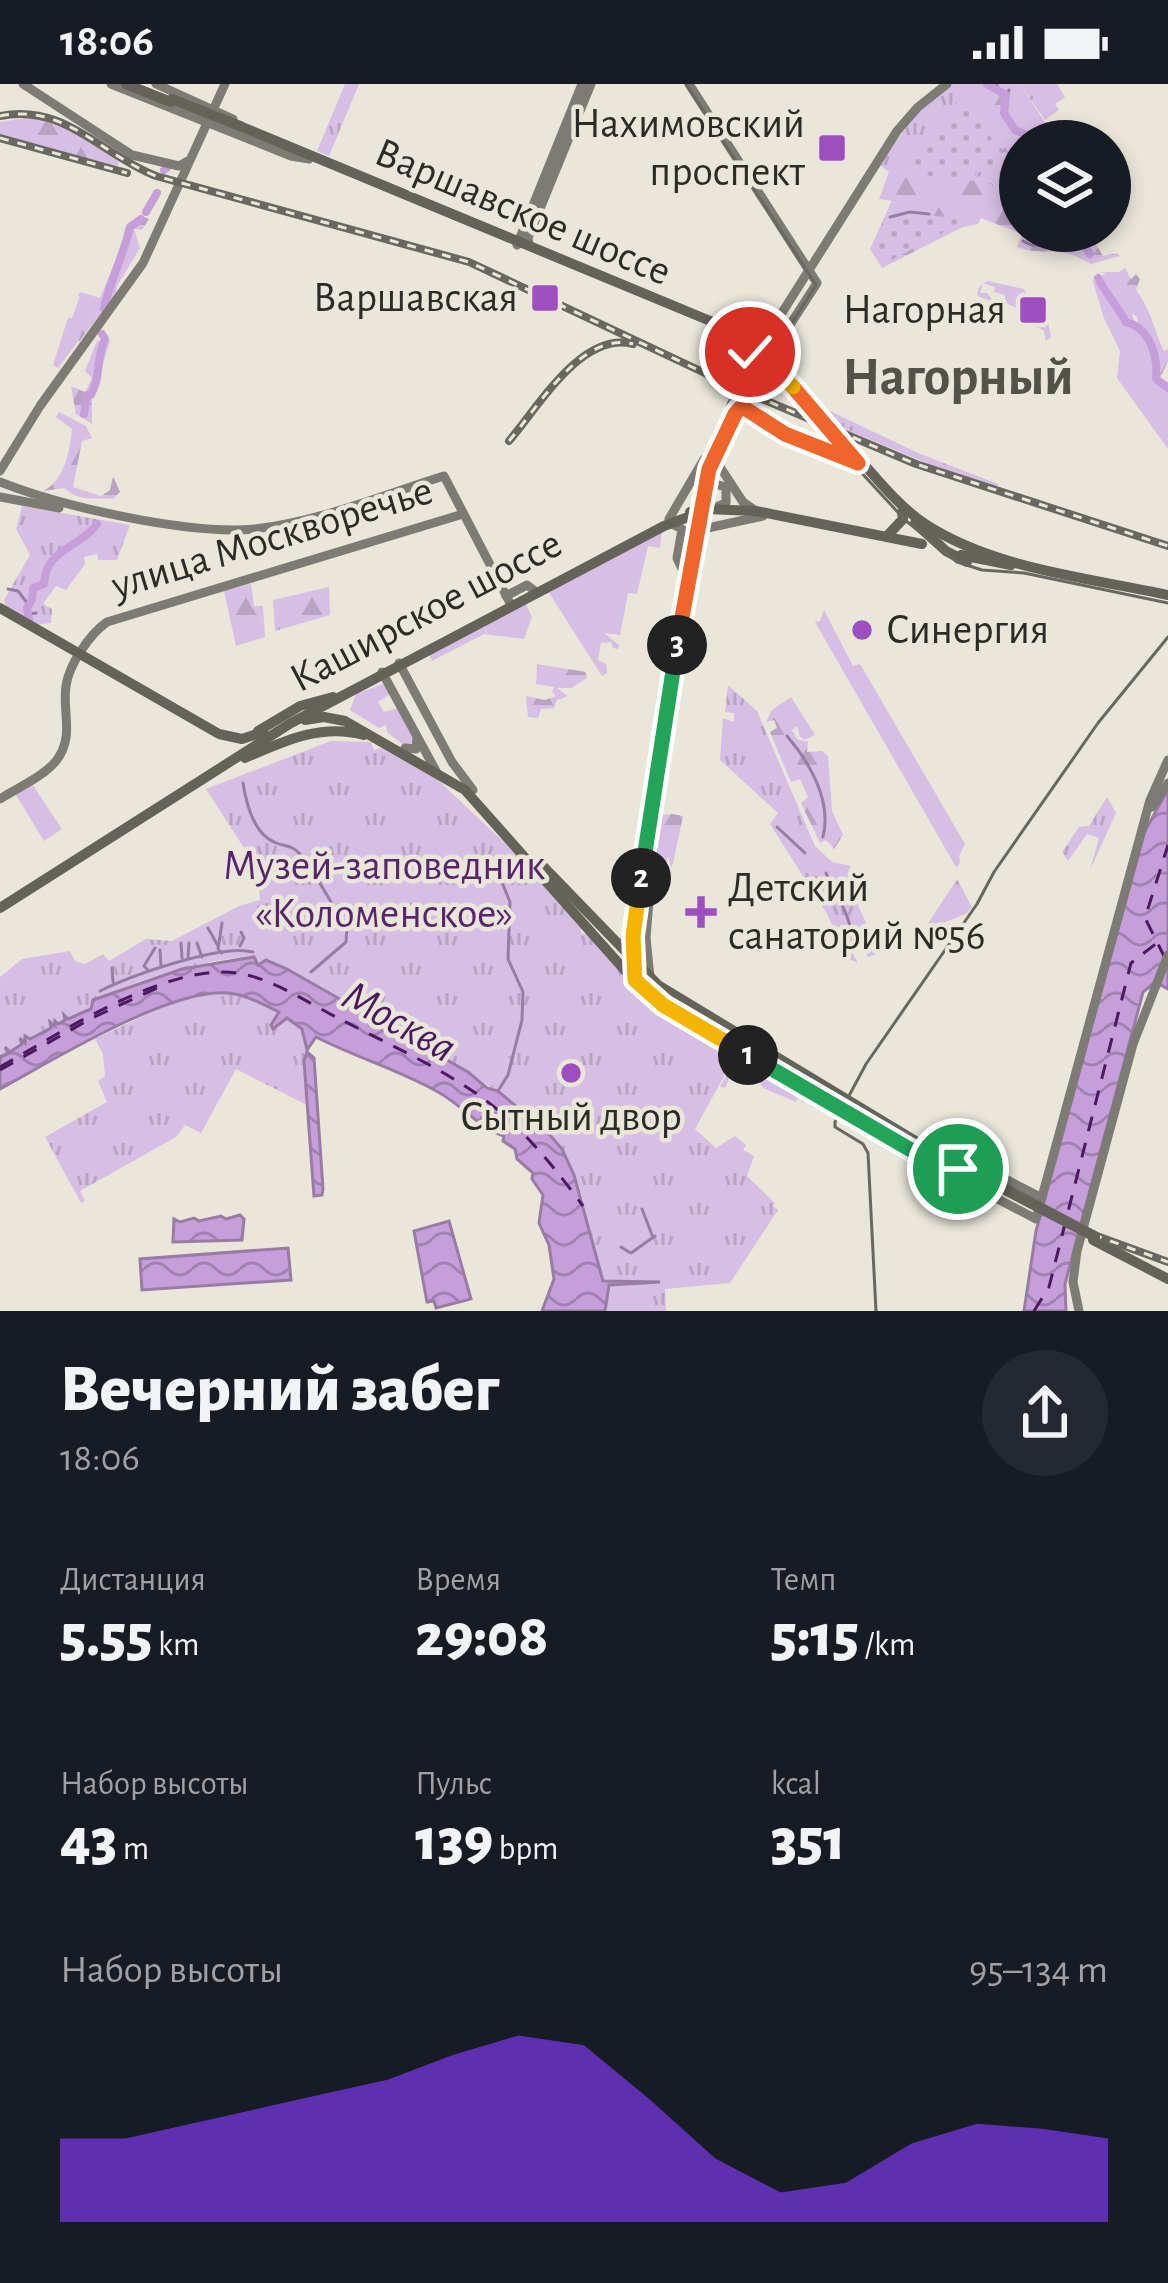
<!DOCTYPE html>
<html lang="ru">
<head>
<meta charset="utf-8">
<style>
  :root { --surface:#171b24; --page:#242831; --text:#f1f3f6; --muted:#9ea1a6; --accent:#7c3aed }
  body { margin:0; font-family:"Alegreya Sans",sans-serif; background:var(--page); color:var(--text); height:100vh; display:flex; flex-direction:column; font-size:45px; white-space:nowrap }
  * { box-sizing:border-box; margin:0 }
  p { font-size:39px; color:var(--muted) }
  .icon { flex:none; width:66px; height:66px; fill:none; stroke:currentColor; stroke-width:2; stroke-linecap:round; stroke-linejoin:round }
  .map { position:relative; height:1227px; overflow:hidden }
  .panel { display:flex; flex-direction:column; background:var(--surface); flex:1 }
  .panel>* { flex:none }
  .controls { position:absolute; left:999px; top:36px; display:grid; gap:24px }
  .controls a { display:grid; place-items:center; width:132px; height:132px; border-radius:50%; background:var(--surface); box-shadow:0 6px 18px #0003; font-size:60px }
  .pin { position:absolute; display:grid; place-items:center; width:102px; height:102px; color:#fff; margin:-51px; border:6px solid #fff; border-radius:50%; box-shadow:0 3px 12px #0007 }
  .km { position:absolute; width:60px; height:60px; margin:-30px; border-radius:50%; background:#222; color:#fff; font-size:33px; line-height:60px; text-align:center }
  .round { display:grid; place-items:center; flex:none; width:126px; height:126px; border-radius:63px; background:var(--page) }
  .head { display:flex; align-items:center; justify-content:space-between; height:204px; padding:0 60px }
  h1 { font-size:66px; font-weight:800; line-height:90px }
  .metrics { display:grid; grid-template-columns:repeat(3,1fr); gap:18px; height:204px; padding:12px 60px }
  .metrics div { display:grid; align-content:center }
  .metrics b { font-size:60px; font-weight:800 }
  .metrics small { font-size:33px; font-weight:400 }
  .metrics p { font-size:33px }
  .chart { height:336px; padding:24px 60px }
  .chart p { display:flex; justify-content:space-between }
  .chart svg { width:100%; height:216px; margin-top:12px; fill:var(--accent); opacity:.7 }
  .status { display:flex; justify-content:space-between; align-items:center; height:84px; padding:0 60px; background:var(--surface); direction:ltr }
  .status svg { height:33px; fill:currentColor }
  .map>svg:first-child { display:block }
</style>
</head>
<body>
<div class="status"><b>18:06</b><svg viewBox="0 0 49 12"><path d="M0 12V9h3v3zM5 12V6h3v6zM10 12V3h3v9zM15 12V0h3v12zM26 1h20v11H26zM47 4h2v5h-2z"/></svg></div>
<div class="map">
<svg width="1168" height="1227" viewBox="0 0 1168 1227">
  <defs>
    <pattern id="forest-firs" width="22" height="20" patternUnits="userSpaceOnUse" patternTransform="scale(3)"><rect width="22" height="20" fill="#d7bee4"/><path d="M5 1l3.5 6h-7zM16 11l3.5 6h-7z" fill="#b9a3c3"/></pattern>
    <pattern id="park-tufts" width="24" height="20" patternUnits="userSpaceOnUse" patternTransform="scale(3)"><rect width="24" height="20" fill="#d7bee4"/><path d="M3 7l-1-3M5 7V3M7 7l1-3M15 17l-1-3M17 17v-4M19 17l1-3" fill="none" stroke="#b9a3c3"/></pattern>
    <pattern id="garden-dots" width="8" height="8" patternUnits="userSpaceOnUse" patternTransform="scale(3)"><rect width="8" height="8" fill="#d7bee4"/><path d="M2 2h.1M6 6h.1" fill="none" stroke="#b9a3c3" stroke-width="1.8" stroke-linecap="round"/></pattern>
    <pattern id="water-waves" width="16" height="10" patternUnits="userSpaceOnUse" patternTransform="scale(3)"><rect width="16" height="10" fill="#c69eda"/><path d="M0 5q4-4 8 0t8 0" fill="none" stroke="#a181b1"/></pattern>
  </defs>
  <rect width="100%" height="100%" fill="#eae6da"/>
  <g fill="#d7bee4">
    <path d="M1000 0H1020L1057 57C1032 57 1021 48 1005 29L1008 14Z"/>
    <path d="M1092 195C1107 209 1110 216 1122 231 1131 242 1128 233 1138 242 1151 252 1156 279 1155 295L1168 305V365L1117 294 1120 267 1104 234Z"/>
    <path d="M988 197 1024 205 1037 230 1047 233 1051 253 1046 257 1044 247 1023 235 1027 233 1022 226 1005 219V211L994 208 995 203 983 199 980 209H987L995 219 978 212C976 206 981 199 988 197Z"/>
    <polygon points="80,212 94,217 96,233 58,284 53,281 68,234 72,234"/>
    <polygon points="662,446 660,464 648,462 637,510 628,509 620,551 604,549 619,561 618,565 613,564 611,558 601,559 598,576 606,580 607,589 602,592 548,507"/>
    <polygon points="525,518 532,533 524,555 484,550 432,577 429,570 482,541 488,550 483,540"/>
    <polygon points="824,526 853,582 860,580 965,760 959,772 960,780 956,783 815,538 820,537"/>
    <polygon points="383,600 390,610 378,618 384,628 398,624 417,656 406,663 387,648 386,641 379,644 350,626 356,610"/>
    <polygon points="716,961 814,1015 814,1020 811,1023 806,1016 804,1019 797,1014 796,1018 763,1004 759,997 734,984 725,1004 720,1003 734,977"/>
  </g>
  <g fill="url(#forest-firs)">
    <path d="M952 0H1000L1011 23 1005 29 1015 46 1028 49 1038 57H1020V147H1088L1103 172 1117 169 1120 172 1091 180C1055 159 1049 174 1017 163L1022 150 981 134 978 140 963 143 882 184 870 165 907 83Z"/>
    <polygon points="33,33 67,41 119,78 118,82 0,53 0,38"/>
    <polygon points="139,131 149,135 142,146 134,145 140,164 117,202 116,211 78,259 82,247 97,230 90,226 94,217 78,212 80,208 100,214 124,156 125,144"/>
    <path d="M1125 184 1131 195 1136 190 1140 195 1136 206C1153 229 1154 247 1164 267L1168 265V277L1160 294 1168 298V308L1152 306 1157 282 1151 271V258L1139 242 1137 233 1132 229 1134 237 1128 239 1111 215 1099 207 1097 196 1106 189 1098 188H1119Z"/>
    <polygon points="111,254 92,315 92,340 76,330 71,302 85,308 92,294 85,287 97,257 108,259"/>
    <path d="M59 328 86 342 92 354 82 357 73 403 101 412 110 406 113 392 120 408 113 415C93 413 82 419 64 404L43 407C64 397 70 368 72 345L56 333Z"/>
    <polygon points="251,500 254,522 263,522 265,553 236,562 224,507"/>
    <polygon points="329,503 330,531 275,547 273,516"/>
    <polygon points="537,580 586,588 587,594 571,604 557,604 568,612 557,616 554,624 541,625 538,634 528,633 526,612 545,616 556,612 552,608 554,603 536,600"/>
    <polygon points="791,613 815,651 805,656 800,653 797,642 792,646 797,655 808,658 807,668 822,667 828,672 832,727 843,751 834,765 826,756 820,759 801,719 808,713 800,695 791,698 770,648 777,644 774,636 766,638 772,626"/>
    <path d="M672 730 683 732 673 779 671 784 668 772 663 792C656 775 657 749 663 731Z"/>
  </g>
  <g fill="url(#park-tufts)">
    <polygon points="345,0 359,0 329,72 317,67"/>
    <polygon points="1020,0 1057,0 1065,13 1055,20 1059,26 1045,36"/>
    <polygon points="949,2 956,14 907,83 893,117 879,115 889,88 878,80 920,26"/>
    <polygon points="830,327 918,369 998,400 997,404 958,392 840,343 826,330"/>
    <polygon points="22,422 130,441 117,476 98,476 97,470 84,473 85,480 66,506 56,502 43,520 52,525 51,539 34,541 7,526 4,516 30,471 16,445"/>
    <polygon points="728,601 757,627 815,762 832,778 851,782 848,788 854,792 848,798 866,839 862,842 876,870 868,873 861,859 850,865 858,879 849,875 827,830 770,740 778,729 720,676 723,634 734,638 734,629 725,628"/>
    <path d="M331 657 371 658 374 666 381 664 438 696 530 783 532 796 542 798 581 841V850L586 849 625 892 629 907 640 906 660 927 733 976 695 1045 716 1064 735 1052 746 1061 743 1066 754 1072 747 1092 775 1119 773 1122 778 1126 730 1199 665 1205 666 1227H605C606 1203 580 1091 562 1065 530 1018 424 963 372 934 338 914 303 891 266 876L258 881 253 873C198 875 143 895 93 916V924L0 973V893L22 875 70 867 75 877 85 880 103 870 109 877 146 855 172 857 239 822 260 816 257 784 206 705Z"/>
    <polygon points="32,700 62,745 44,757 16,711"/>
    <polygon points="1107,713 1116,729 1090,786 1099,754 1087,750 1068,777 1062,768 1079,743 1089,742"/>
    <polygon points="957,795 972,823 966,830 923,847"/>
    <polygon points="221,908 243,911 279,928 274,935 287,933 302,945 305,961 310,965 304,977 307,1021 236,985 201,1049 185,1041 176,1053 80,1107 85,1117 81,1119 45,1053 107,1018 98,997 105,992 103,970 95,955 175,917"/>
  </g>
  <g fill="url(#garden-dots)">
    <polygon points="958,17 984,33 981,45 992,54 983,73 966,63 983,74 973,97 932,93 911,82 925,62 935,63 931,52"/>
    <polygon points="993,56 1020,82 1020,136 991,100 975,97"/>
    <polygon points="912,130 958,134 959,140 882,181 874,167 888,136"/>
  </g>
  <g fill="url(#water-waves)" stroke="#987ca4" stroke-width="3">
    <polygon points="1168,705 1168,905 1155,898 1143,908 1065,1200 1066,1227 1024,1227 1036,1147 1144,749"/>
    <path d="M254 873 258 881 266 876 287 885 468 988 487 1004 498 1007 549 1050 562 1065 574 1091 603 1197 660 1198 609 1201 605 1227H542L554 1195 549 1161 539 1139 543 1111 532 1095 533 1089 517 1075 515 1065 503 1057 504 1052C480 1045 462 1021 438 1008 399 986 355 973 316 953L307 966 302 945 287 934 273 945 271 941 279 928C262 920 245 910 227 909 168 905 53 976 0 1005V973L8 969 5 963 10 968 22 960 20 954 25 959V952L30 955 51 944 50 938 55 942V937L58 940 65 936 64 931 68 935 91 925 93 916 182 885Z"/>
    <polygon points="307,968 314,974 323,1105 322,1111 314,1112 304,977"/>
    <polygon points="240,1131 244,1135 242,1156 173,1158 174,1135 180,1138 194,1134 199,1137 221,1132 226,1135"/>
    <polygon points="449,1137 471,1215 436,1224 434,1217 427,1218 414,1147"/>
    <polygon points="288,1164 291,1196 142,1206 140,1175"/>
  </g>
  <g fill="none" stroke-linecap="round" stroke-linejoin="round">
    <g stroke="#987ca4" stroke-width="3">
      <polyline points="996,0 1001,8"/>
      <polyline points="1007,10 1009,6"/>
      <polyline points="890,133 910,128 929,130"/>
      <polyline points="1023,157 1031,161 1084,162"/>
      <polyline points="8,505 18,507 28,520"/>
      <polyline points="29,530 36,529"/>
      <path d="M787 652C810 679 832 717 823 753"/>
      <path d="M243 699C246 718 253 749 274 758 284 763 291 760 300 770 319 793 330 820 347 843L346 858 311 888"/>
      <polyline points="777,743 805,769"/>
      <path d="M826 789C836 811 855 838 852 863"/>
      <polyline points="222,839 218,865 222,869"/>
      <polyline points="208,844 218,862"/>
      <polyline points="181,859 182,874"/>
      <polyline points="197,859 202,873"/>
      <polyline points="240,862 244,854 241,848"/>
      <polyline points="160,866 161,882"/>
      <polyline points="188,874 189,859"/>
      <polyline points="112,884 113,898"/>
      <polyline points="148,886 144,882 155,864"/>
      <path d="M100 907C130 892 222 859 253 868"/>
      <polyline points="498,1007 508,991 522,936 523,908 508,875 510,818 501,796 507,773"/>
      <polyline points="642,1125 652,1151"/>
      <polyline points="621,1163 629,1168"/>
      <polyline points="631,1169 655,1152"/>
    </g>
    <g stroke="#c69eda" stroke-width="8">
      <polyline points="987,0 1006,11 1004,29 1015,46 1040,57"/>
      <polyline points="164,86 167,84"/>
      <polyline points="146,128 157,109"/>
      <polyline points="1082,147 1084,162 1090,170"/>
      <path d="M1098 194C1105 209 1117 221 1126 238 1150 244 1158 272 1156 295L1168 304"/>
      <path d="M104 224C111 195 124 169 130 143L141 135"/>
      <path d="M84 330 87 311H91C102 290 95 276 105 255L102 250"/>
      <path d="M29 536 27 524 32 516 33 504 44 500C45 465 80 464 97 440"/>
    </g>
    <g stroke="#4b1960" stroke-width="3" stroke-dasharray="15 12" stroke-linecap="butt">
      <polyline points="1165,874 1145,834 1168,761"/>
      <path d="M0 983C60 949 167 879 237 889 272 894 308 919 338 934 391 962 452 988 498 1026 531 1054 558 1088 583 1122"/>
      <polyline points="0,986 92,934 157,904"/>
      <polyline points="1034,1227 1049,1203 1131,879 1157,859"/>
    </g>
    <g stroke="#c4c1b6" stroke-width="9" stroke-dasharray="9 4.5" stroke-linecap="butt">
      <polyline points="732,313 741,290"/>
      <polyline points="738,316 760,266"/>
    </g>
    <g stroke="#7e7b74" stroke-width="9">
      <polyline points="23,0 132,71 179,82 188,77"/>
      <polyline points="111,0 291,72 309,75"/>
      <polyline points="156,0 233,35"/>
      <polyline points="689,0 817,199 775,264 775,276"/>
      <polyline points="517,161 582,0"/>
      <polyline points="529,161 528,154 591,0"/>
      <polyline points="731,251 767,281 762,297 752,292"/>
      <polyline points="766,254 897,47 918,23 947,0"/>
      <polyline points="741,290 749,271 745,262"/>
      <polyline points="735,331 721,363 718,380 743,418 756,427"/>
      <polyline points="735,332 740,324 746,325 785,350 858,379"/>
      <polyline points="0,387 40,322 143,179 225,0"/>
      <path d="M0 398C63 423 188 451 255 445 318 438 383 411 444 392L510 519"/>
      <polyline points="704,411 711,399 726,403 726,419 714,424"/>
      <polyline points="0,413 59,424"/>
      <polyline points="669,435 704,375"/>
      <polyline points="670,439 682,445 677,474 684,489"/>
      <polyline points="696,454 703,445 763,432"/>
      <polyline points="506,512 527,501 535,507"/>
      <polyline points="399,579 452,678 473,706"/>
      <polyline points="382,588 436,687"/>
      <polyline points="405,664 416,665 417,654"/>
      <path d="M0 715C17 704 43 693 56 677 75 653 62 628 66 602 69 580 90 550 107 538L463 430"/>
      <polyline points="1152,723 1168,699"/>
      <polyline points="650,893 646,854 654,755"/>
      <polyline points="635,896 634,843 698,419 712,365 734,314"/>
      <polyline points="922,1057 949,1066 1042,1114"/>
      <polyline points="929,1079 1036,1135 1150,716 1168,676"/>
      <polyline points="1079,1227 1073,1198 1077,1167 1133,960 1168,871"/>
    </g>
    <g stroke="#656259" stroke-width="10">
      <polyline points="126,0 171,18"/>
      <polyline points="240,42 744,251 775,276 826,337"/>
      <path d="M852 367C875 392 897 421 925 440 994 485 1089 494 1168 511"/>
      <polyline points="706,425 756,427 922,460"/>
      <polyline points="915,439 946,467 967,478"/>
      <polyline points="888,451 903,435 902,428"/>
      <polyline points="961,471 1011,481"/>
      <polyline points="0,524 219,650 242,655 263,648"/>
      <polyline points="305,636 324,633 345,637 465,706 629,891 661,920 911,1066 981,1097"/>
      <polyline points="258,647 300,622 333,613"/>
      <path d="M245 674C284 657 321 639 364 651"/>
      <polyline points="539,778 658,901 942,1073"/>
      <polyline points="0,824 291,639 664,442 691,432"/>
      <polyline points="1093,1156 1168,1195"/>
    </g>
    <g stroke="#69675f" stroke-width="3">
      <polyline points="686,0 816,201 757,294 757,320 767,336 846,372 905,436 957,478 982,486 1024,489 1168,519"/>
      <polyline points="876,1227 868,1069 863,1060 835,1043 835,1038 866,980 977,820 994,788 1098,639 1168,553"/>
    </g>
    <defs>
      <g id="rail">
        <path d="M0 32C65 19 100 70 156 92L469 178 741 306 916 380 1168 462"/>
        <polyline points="0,54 127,89"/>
        <path d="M509 357C539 322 582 247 633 260"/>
        <polyline points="966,1083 1097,1152 1168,1178"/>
      </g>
    </defs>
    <use href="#rail" stroke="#69675f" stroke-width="8"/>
    <use href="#rail" stroke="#eae6da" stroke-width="3" stroke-dasharray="9" stroke-linecap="butt"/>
    <g stroke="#656259" stroke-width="10">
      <polyline points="172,15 240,42"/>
      <polyline points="821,337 847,367"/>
      <polyline points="690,428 706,425"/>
      <polyline points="982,1094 1095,1153"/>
    </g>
  </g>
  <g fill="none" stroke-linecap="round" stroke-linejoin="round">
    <defs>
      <polyline id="split-1" points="748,971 911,1066 958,1085"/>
      <polyline id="split-2" points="641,794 633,852 635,896 663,921 748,971"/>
      <polyline id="split-3" points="641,794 677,561"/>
      <polyline id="split-4" points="677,561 709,385 735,330"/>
      <polyline id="split-5" points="735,330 740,324 746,325 785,350 858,379 793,303"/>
      <polyline id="split-6" points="750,268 720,246 753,262 793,303"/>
    </defs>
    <use href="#split-1" stroke="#fff" stroke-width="24"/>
    <use href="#split-2" stroke="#fff" stroke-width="24"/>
    <use href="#split-3" stroke="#fff" stroke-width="24"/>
    <use href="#split-4" stroke="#fff" stroke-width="24"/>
    <use href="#split-5" stroke="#fff" stroke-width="24"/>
    <use href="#split-6" stroke="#fff" stroke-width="24"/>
    <use href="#split-1" stroke="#22a559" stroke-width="15"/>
    <use href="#split-2" stroke="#f5b400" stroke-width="15"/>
    <use href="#split-3" stroke="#22a559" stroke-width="15"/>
    <use href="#split-4" stroke="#f0652b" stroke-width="15"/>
    <use href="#split-5" stroke="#f0652b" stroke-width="15"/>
    <use href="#split-6" stroke="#f5b400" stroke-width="15"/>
  </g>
  <g fill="#9d4fc0" stroke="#eae6da" stroke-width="4.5">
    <rect x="817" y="49" width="30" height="30" rx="6"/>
    <rect x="530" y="199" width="30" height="30" rx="6"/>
    <rect x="1018" y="211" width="30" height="30" rx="6"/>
    <circle cx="862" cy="546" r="12"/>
    <path d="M695 810h12v12h12v12h-12v12h-12v-12h-12v-12h12z"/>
    <circle cx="571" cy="989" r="12"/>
  </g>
  <g text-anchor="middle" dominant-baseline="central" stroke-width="9" stroke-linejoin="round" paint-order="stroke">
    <g font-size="42" fill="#2d2b26" stroke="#eae6da" text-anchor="end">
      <text x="805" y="40">Нахимовский<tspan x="805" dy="48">проспект</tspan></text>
      <text x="518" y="214">Варшавская</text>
      <text x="1006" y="226">Нагорная</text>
      <text x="886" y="546" text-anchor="start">Синергия</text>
      <text x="728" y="804" text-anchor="start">Детский<tspan x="728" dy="48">санаторий №56</tspan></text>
      <text x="571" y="1033" text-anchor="middle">Сытный двор</text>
    </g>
    <g font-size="42" fill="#2d2b26" stroke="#eae6da">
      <text transform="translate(523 128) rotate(23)">Варшавское шоссе</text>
      <text transform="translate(272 454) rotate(-17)">улица Москворечье</text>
      <text transform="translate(426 527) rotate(-28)">Каширское шоссе</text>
    </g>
    <g font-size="42" fill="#57256d" stroke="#eae6da">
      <text x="384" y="782">Музей-заповедник<tspan x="384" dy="48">«Коломенское»</tspan></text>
    </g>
    <g font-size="45" font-style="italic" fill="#4b1960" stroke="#eae6da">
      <text transform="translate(399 938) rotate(29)">Москва</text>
    </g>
    <g font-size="54" font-weight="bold" fill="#545147" stroke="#eae6da">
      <text x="958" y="294">Нагорный</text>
    </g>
  </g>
</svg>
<div class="controls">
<a><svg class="icon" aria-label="layers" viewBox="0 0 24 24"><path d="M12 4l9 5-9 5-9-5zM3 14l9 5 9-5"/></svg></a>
</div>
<div class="pin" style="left:958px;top:1085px;background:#1e9e55"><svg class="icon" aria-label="arrive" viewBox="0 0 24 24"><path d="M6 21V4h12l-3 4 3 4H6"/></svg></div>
<div class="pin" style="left:750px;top:268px;background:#d93025"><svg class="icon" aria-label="check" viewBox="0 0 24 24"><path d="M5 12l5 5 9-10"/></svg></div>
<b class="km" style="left:748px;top:971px">1</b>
<b class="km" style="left:641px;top:794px">2</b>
<b class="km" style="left:677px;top:561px">3</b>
</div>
<section class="panel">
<div class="head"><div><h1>Вечерний забег</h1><p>18:06</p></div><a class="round"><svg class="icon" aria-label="share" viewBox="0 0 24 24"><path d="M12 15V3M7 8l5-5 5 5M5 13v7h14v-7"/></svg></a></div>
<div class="metrics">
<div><p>Дистанция</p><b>5.55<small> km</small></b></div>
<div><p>Время</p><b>29:08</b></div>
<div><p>Темп</p><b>5:15<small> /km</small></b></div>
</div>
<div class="metrics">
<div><p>Набор высоты</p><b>43<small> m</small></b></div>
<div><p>Пульс</p><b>139<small> bpm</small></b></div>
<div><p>kcal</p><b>351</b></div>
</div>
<div class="chart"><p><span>Набор высоты</span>95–134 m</p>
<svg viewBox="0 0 160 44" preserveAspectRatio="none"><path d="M0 44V27L10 27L20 24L30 21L40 18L50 15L60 10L70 6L80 8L90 19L100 31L110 38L120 36L130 28L140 24L150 25L160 27V44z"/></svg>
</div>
</section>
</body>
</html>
